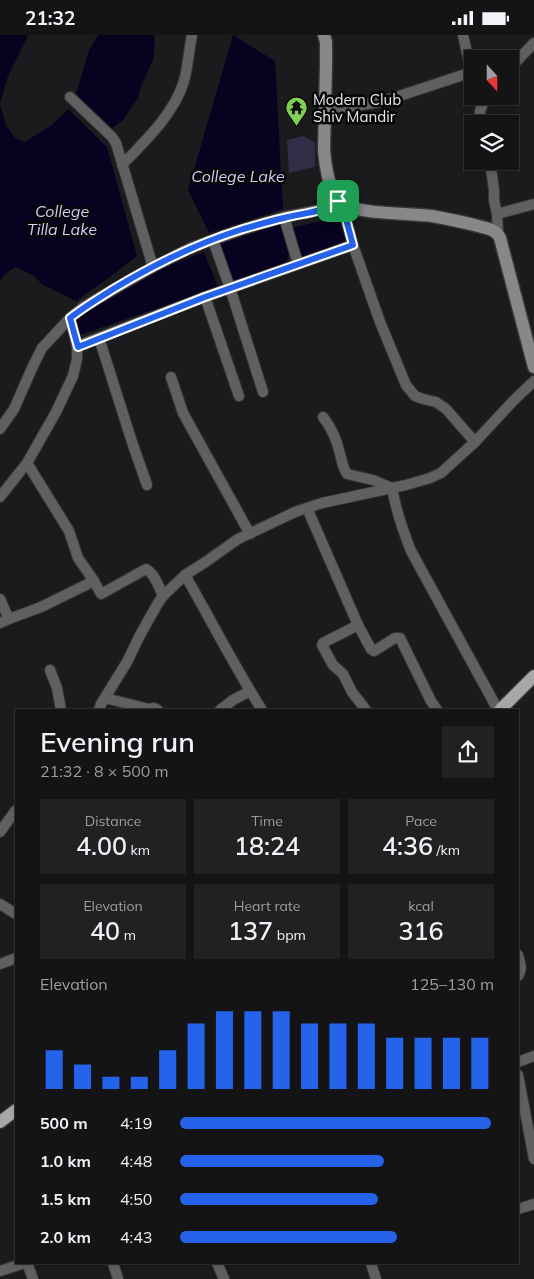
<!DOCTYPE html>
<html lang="en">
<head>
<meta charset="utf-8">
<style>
  :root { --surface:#141416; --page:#212123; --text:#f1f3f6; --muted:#9d9ea1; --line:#333335; --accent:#2563eb }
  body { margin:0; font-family:Mulish,sans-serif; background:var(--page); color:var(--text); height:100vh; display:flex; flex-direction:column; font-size:19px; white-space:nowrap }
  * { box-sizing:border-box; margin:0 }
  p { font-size:16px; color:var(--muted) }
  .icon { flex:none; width:28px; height:28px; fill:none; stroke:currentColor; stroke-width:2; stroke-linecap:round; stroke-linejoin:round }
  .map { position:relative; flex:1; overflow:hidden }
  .sheet { position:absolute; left:15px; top:674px; width:504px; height:555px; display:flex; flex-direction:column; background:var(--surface); border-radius:0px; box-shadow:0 1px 4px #0004,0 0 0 1px var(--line) }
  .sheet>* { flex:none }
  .needle { width:32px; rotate:159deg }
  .buttons { position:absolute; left:464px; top:15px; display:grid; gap:10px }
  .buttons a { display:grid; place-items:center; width:55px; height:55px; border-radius:0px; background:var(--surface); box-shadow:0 1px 4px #0004,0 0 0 1px var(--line); font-size:25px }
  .pin { position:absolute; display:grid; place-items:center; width:42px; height:42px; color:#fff; margin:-21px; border-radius:10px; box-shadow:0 2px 8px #0006 }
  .round { display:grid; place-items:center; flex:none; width:52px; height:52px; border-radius:0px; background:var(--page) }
  .summary { display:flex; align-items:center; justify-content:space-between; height:85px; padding:0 25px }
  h1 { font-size:28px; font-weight:600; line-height:38px }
  .figures { display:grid; grid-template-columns:repeat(3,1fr); gap:8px; height:85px; padding:5px 25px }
  .figures div { display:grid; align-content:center; border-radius:0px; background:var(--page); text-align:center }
  .figures b { font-size:25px; font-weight:600 }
  .figures small { font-size:14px; font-weight:400 }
  .figures p { font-size:14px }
  .chart { height:140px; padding:10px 25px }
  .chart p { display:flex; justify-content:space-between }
  .chart svg { width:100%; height:90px; margin-top:5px; stroke:var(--accent); stroke-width:6 }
  ul { padding:0 25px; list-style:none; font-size:16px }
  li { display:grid; grid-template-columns:80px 60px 1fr; align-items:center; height:38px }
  li i { height:12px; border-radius:6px; background:var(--accent) }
  .status { display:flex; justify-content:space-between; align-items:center; height:35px; padding:0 25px; background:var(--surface); direction:ltr }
  .status svg { height:14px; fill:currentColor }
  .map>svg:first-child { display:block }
</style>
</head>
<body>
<div class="status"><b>21:32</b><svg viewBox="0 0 49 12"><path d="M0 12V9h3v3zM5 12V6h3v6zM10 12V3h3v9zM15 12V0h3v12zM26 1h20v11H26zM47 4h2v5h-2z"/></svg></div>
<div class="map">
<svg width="534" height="1244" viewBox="0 0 534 1244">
  <rect width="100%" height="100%" fill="#1b1b1e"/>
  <polygon fill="#2f2e46" points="304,101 315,108 315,132 289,138 287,105"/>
  <g fill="#080220">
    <polygon points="0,0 28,0 7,44 0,69 6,90 15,103 24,107 52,90 68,74 107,112 137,221 110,242 76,266 43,250 34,241 15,232 3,241 0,246"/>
    <polygon points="98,0 154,0 155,5 153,25 141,52 138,63 123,85 112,93 76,59 89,15"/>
    <polygon points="233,0 275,26 283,174 209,198 188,155"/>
    <polygon points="339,182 346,208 297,224 291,193"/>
    <polygon points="282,188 289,218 286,230 233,246 219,209"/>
    <polygon points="204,217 218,252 204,256 164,271 80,300 73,291 77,284 120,254 163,233"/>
  </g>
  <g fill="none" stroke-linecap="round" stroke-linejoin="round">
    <defs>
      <g id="street">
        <polyline points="463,0 472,41"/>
        <polyline points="510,33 534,8"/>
        <polyline points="70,62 112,102 116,108 153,232"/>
        <polyline points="325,75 381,67 472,37"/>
        <polyline points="481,89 480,76 486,61"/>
        <polyline points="490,126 494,155 494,165 497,179 498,199"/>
        <path d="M122 130C146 105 174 79 184 46 188 31 189 15 192 0"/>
        <polyline points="342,169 353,210 380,287 406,350 415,361 423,364 436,367 446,374 475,407"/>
        <polyline points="497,179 534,169"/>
        <polyline points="284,182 298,229"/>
        <polyline points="213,205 230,253 263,357"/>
        <polyline points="205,262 239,361"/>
        <polyline points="99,303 132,407 147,450"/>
        <polyline points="77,311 205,262 353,210"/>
        <polyline points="171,342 183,378 250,499"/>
        <path d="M323 382C332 393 337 406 340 419 342 426 343 433 347 439L373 445 392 453C396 475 403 496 411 516L498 675"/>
        <polyline points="0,394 14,374 33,331 42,313 70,283 83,272 153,232 190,213 241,195 284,182 323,174 331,171 338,166"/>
        <path d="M27 428 69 496 78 523 94 546 101 559 146 534C155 539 159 552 163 561"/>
        <polyline points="0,462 27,428 56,377 73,341 77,324 77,311 70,283"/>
        <polyline points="307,473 358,590 371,614 374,616 395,603 400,603 431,666 437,675"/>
        <path d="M185 540C211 585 234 631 262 675"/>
        <polyline points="0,564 9,584 0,588"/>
        <polyline points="9,584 41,572 94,546"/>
        <polyline points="358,590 323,608 322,610 333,630 343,639 352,657 366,675"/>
        <polyline points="50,635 57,653 61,675"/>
        <polyline points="105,663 149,674 154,673 158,675"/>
        <polyline points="99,675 101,669 127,627 139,602 158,568 163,561 185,540 204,528 238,504 295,477 322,468 406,450 430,443 441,438 475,407 514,365 534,346"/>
        <polyline points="220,675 233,665 250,656"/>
        <polyline points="0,797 16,775"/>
        <polyline points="0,869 16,879"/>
        <path d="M518 920C520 929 523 933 518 941"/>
        <polyline points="0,929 16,923"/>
        <polyline points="518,1027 534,1021"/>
        <polyline points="518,1040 534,1124"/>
        <polyline points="518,1174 534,1169"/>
        <polyline points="27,1228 33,1244"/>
        <polyline points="113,1228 118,1244"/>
        <polyline points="217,1228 224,1244"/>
        <polyline points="371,1228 376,1244"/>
        <polyline points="0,1236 25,1228"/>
      </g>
      <path id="secondary" d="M324 0 326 7V30L324 115C325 129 329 156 339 166 352 180 412 178 432 181 448 184 463 187 478 191 486 193 496 194 500 203L534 332"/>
      <g id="primary">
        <polyline points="500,675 534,641"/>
        <polyline points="0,1087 16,1075"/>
      </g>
    </defs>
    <use href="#street" stroke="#37373a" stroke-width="12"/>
    <use href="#secondary" stroke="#37373a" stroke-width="15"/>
    <use href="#primary" stroke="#37373a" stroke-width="15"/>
    <use href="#street" stroke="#606062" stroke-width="10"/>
    <use href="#secondary" stroke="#88888a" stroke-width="12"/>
    <use href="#primary" stroke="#a7a7aa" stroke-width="12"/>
  </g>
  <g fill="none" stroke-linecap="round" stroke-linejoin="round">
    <defs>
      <path id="route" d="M338 166 342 169 353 210 205 262 78 312 70 283C84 272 99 263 115 253 155 229 198 208 243 194 257 190 270 186 284 183 302 178 323 178 338 166Z"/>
    </defs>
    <use href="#route" stroke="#fff" stroke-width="10"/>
    <use href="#route" stroke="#2563eb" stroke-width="6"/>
  </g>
  <defs>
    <symbol id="temple-pin" viewBox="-11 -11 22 30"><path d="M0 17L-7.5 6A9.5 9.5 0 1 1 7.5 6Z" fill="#80d051" stroke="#060607"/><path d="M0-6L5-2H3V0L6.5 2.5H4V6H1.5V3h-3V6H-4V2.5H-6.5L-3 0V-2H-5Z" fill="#111"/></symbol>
  </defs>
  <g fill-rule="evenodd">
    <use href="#temple-pin" x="284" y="60" width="25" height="34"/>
  </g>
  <g text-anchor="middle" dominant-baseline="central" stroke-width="5" stroke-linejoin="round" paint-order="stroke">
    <g font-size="15" fill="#e5e5e7" stroke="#060607" text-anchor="start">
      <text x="313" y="64">Modern Club<tspan x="313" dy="17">Shiv Mandir</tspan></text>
    </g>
    <g font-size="16" font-style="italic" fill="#cdcdf6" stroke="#060607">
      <text x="238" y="141">College Lake</text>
      <text x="62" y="176">College<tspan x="62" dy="18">Tilla Lake</tspan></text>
    </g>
  </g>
</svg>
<div class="buttons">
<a><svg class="needle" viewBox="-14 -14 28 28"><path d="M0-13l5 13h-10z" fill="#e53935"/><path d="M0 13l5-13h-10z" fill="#9d9ea1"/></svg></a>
<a><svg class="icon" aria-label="layers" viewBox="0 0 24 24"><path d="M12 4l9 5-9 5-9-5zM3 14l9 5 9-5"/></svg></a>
</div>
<div class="pin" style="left:338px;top:166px;background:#1e9e55"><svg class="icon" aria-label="arrive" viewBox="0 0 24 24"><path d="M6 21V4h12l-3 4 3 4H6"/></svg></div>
<section class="sheet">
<div class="summary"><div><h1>Evening run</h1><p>21:32 · 8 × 500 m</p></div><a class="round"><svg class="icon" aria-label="share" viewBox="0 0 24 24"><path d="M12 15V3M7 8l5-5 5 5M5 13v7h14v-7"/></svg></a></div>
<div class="figures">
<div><p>Distance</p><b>4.00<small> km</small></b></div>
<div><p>Time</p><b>18:24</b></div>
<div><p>Pace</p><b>4:36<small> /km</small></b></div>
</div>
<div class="figures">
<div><p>Elevation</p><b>40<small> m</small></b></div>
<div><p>Heart rate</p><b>137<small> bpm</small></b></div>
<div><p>kcal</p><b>316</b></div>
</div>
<div class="chart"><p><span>Elevation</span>125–130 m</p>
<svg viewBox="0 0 160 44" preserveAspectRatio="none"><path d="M5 44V25M15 44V32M25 44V38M35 44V38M45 44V25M55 44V12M65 44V6M75 44V6M85 44V6M95 44V12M105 44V12M115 44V12M125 44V19M135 44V19M145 44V19M155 44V19"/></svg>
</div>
<ul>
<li><b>500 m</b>4:19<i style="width:99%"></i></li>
<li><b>1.0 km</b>4:48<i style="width:65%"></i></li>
<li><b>1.5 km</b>4:50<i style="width:63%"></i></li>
<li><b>2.0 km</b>4:43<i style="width:69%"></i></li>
</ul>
</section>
</div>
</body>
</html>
